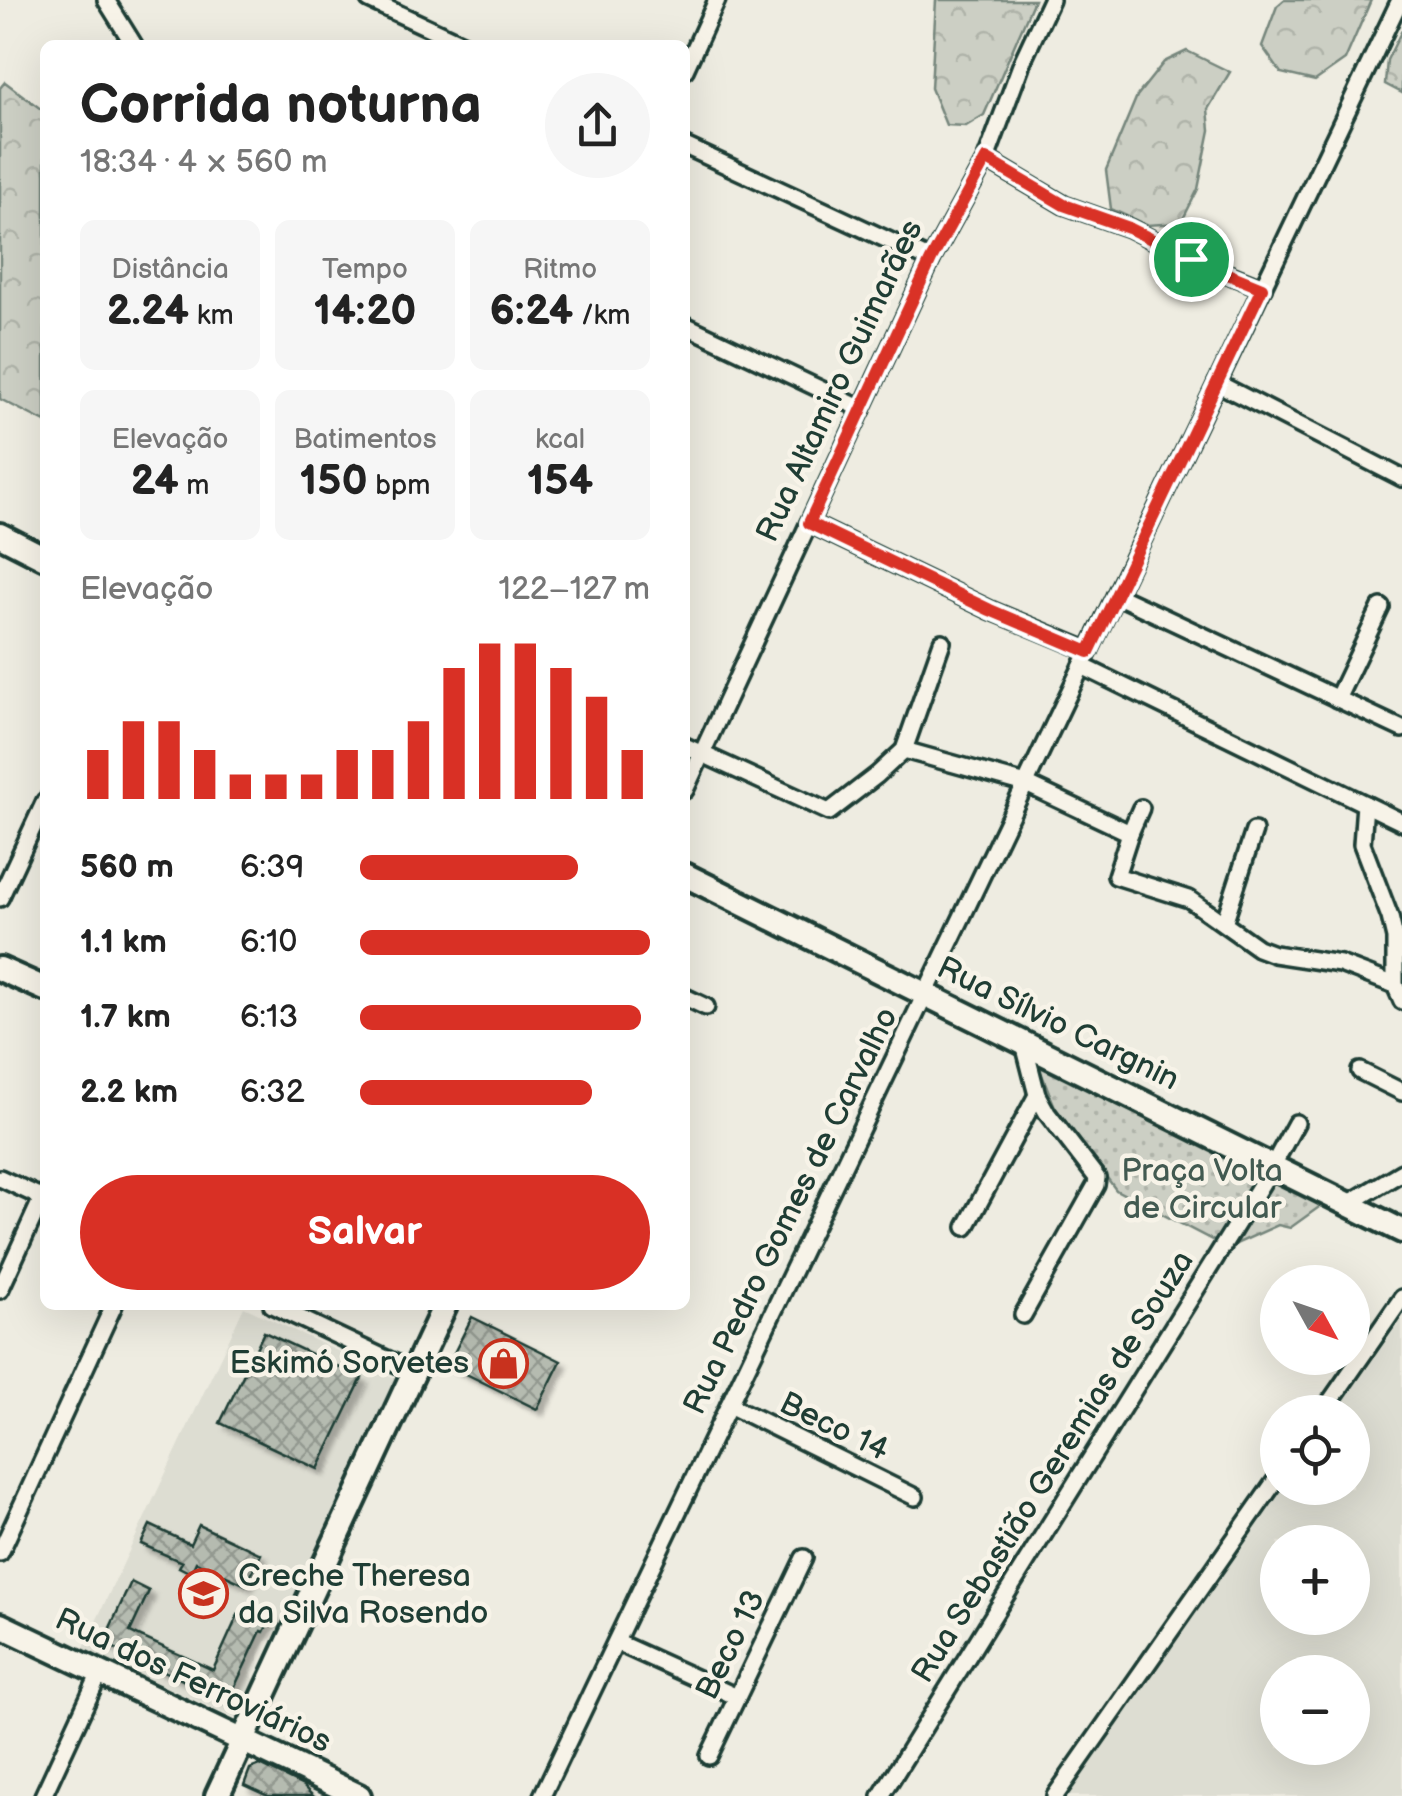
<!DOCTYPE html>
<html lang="pt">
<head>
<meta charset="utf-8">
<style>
  :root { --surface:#fff; --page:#f6f6f6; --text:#222; --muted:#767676; --accent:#d93025 }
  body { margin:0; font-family:"Balsamiq Sans",sans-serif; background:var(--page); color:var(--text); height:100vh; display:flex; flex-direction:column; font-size:38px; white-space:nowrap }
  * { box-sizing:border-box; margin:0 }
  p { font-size:32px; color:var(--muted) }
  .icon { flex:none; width:55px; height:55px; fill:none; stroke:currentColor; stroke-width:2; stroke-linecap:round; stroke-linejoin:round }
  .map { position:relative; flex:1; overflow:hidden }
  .details { position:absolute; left:40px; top:40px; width:650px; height:1270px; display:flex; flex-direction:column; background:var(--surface); border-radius:15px; box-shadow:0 10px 40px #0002 }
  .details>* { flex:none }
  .needle { width:65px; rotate:130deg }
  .buttons { position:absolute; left:1260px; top:1265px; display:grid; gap:20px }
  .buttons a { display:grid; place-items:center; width:110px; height:110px; border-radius:50%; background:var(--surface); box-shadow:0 10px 40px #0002; font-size:50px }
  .pin { position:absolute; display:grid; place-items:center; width:85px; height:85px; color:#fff; margin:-42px; border:5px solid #fff; border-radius:50%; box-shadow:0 2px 10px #0007 }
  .round { display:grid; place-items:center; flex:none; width:105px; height:105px; border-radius:52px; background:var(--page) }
  .head { display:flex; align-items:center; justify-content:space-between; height:170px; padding:0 40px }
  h1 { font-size:55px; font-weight:800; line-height:75px }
  .metrics { display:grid; grid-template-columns:repeat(3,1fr); gap:15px; height:170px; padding:10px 40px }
  .metrics div { display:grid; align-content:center; border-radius:15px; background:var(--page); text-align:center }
  .metrics b { font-size:42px; font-weight:800 }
  .metrics small { font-size:28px; font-weight:400 }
  .metrics p { font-size:28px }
  .chart { height:280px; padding:20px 40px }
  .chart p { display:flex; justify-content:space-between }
  .chart svg { width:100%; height:180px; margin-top:10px; stroke:var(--accent); stroke-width:6 }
  .primary-button { display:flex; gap:20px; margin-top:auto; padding:20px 40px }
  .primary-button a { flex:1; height:115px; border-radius:60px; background:var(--accent); color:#fff; font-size:40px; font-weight:800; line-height:115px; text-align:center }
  ul { padding:0 40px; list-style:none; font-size:32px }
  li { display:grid; grid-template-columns:160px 120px 1fr; align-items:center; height:75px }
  li i { height:25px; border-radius:12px; background:var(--accent) }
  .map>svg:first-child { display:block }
</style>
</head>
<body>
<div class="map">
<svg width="1402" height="1796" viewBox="0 0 1402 1796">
  <defs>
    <pattern id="forest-crowns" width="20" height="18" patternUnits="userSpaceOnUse" patternTransform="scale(2.5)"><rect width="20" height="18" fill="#cccfc4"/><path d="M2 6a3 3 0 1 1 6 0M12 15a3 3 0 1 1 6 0" fill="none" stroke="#afb3a9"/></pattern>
    <pattern id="park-dots" width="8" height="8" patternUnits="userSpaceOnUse" patternTransform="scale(2.5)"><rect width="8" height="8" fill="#cccfc4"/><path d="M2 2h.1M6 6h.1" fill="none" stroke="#afb3a9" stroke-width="1.8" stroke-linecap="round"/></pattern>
    <pattern id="building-cross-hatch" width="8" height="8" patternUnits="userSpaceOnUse" patternTransform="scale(2.5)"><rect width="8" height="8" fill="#b5bbb0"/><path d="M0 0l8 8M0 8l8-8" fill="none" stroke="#939990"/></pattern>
    <filter id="shadow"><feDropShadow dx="6" dy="6" stdDeviation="2.5" flood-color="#0004"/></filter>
  </defs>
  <rect width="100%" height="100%" fill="#eeece1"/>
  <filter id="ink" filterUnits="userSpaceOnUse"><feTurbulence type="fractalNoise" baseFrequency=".01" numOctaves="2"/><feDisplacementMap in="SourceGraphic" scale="20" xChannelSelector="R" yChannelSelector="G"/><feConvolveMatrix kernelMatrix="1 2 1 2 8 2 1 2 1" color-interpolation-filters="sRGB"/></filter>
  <g filter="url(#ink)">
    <g fill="#ddddd2" fill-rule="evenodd">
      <polygon points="244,1307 399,1380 284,1626 270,1633 252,1672 255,1683 237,1719 83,1649"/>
      <path d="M1402 1319V1796H1067L1284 1488H1352V1412H1336ZM1278 1542H1352V1618H1278ZM1278 1672H1352V1748H1278Z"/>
    </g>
    <g fill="url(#forest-crowns)" stroke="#76867c" stroke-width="2.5">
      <polygon points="936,0 1034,0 984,115 966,126 946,125 931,88"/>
      <polygon points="1284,0 1371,0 1345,60 1315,81 1281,73 1262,46 1277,6"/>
      <polygon points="1402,30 1402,93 1385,84 1387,60"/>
      <polygon points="1187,51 1230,72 1208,109 1210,130 1198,189 1181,223 1146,225 1111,209 1106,170 1137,96 1164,62"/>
      <polygon points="5,82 45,112 45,422 0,399 0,88"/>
    </g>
    <g fill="url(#park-dots)" stroke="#76867c" stroke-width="2.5">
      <polygon points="1038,1065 1259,1173 1216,1242 1116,1190 1055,1107"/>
      <polygon points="1274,1180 1322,1205 1290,1228 1278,1225 1236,1244"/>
    </g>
    <g fill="url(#building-cross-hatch)" stroke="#1f3d34" stroke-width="2.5" filter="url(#shadow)">
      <polygon points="472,1317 561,1361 537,1409 448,1365"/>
      <polygon points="264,1332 362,1378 318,1469 220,1423"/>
      <polygon points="150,1525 190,1544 199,1525 261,1554 246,1585 196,1562 191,1573 179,1567 182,1562 141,1544"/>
      <polygon points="131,1582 149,1591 130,1632 213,1670 238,1615 249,1620 255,1607 272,1615 264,1632 261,1631 228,1701 103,1643"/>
      <polygon points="260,1765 303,1786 313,1796 268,1796 244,1785 250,1769"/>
    </g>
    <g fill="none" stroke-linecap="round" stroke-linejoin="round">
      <defs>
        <g id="street">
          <polyline points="106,0 134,45"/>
          <polyline points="369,0 466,45"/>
          <polyline points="685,70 717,0"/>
          <polyline points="685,146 931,260"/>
          <polyline points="986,159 1064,205 1129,228 1191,259 1263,288"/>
          <polyline points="685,325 862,409"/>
          <polyline points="1217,383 1402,478"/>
          <polyline points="809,523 990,610 1089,651"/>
          <polyline points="1116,595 1402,729"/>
          <polyline points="1082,666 1402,822"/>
          <polyline points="1337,699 1381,607"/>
          <polyline points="685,746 829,812 877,775 904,750 942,642"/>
          <polyline points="904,750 1026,784 1130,833 1116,876 1189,899 1258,948 1274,954 1340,964 1395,985"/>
          <polyline points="685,790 931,260 986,159 1023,60 1051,0"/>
          <polyline points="1365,804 1362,844 1390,917 1395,938 1395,985 1402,1001"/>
          <polyline points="1130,833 1141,808"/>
          <polyline points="0,898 45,801"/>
          <polyline points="1224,923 1254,831"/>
          <polyline points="685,997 706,1007"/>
          <polyline points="1360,1071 1402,1092"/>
          <polyline points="0,1178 45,1199"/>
          <polyline points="1348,1204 1402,1172"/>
          <polyline points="966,1227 1037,1095"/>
          <polyline points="0,1290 42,1198"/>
          <polyline points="272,1305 414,1372"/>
          <polyline points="1023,1315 1096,1185 1097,1178 1047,1113 1037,1095 1024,1044"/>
          <polyline points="729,1405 915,1497"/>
          <polyline points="1323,1412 1402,1298"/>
          <polyline points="0,1553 114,1305"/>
          <polyline points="616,1642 737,1697"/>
          <polyline points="709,1756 804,1558"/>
          <polyline points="43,1796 100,1673"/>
          <polyline points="542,1796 1400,0"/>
          <polyline points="881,1796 1272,1167 1296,1123"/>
          <polyline points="1055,1796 1278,1477"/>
        </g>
        <g id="secondary">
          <polyline points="0,535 45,558"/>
          <polyline points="685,875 1402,1231"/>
          <polyline points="0,969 45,989"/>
          <polyline points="0,1625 359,1796"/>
          <polyline points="217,1796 445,1305"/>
        </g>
      </defs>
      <use href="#street" stroke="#1f3d34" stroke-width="22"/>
      <use href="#secondary" stroke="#1f3d34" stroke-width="30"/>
      <use href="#street" stroke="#f7f3e8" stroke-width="15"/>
      <use href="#secondary" stroke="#f7f3e8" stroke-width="22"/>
    </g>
  </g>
  <g fill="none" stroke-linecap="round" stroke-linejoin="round" filter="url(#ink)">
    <defs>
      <polygon id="route" points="986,159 1064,205 1129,228 1191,259 1262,288 1089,652 990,610 809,523 931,260"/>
    </defs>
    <use href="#route" stroke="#fff" stroke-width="20"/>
    <use href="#route" stroke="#d93025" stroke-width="12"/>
  </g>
  <defs>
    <symbol id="shop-ring" viewBox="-11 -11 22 22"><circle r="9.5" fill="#f7f3e8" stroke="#c8321e" stroke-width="1.5"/><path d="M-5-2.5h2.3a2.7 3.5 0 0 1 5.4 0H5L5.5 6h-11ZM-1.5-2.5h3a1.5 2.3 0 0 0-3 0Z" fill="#c8321e"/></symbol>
    <symbol id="school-ring" viewBox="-11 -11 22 22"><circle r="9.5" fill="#f7f3e8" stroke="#c8321e" stroke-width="1.5"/><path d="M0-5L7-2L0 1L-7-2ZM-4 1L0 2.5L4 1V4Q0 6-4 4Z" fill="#c8321e"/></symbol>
  </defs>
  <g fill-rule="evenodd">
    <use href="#shop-ring" x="476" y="1336" width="55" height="55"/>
    <use href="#school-ring" x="176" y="1566" width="55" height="55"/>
  </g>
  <g text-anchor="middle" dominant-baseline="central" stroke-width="9" stroke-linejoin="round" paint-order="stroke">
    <g font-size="32" fill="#1f3d34" stroke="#f7f3e8">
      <text transform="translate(840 381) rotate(-65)">Rua Altamiro Guimarães</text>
      <text transform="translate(1058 1024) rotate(26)">Rua Sílvio Cargnin</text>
      <text transform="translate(791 1211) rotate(-64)">Rua Pedro Gomes de Carvalho</text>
      <text transform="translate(834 1427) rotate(26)">Beco 14</text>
      <text transform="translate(1053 1467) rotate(-58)">Rua Sebastião Geremias de Souza</text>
      <text transform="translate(731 1645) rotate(-64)">Beco 13</text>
      <text transform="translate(193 1681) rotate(25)">Rua dos Ferroviários</text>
    </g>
    <g font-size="32" fill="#425a51" stroke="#f7f3e8">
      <text x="1202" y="1171">Praça Volta<tspan x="1202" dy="37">de Circular</tspan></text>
    </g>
    <g font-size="32" fill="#1f3d34" stroke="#f7f3e8" text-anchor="end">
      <text x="469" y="1363">Eskimó Sorvetes</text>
      <text x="238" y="1576" text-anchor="start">Creche Theresa<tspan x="238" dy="37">da Silva Rosendo</tspan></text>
    </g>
  </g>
</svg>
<div class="buttons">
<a><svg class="needle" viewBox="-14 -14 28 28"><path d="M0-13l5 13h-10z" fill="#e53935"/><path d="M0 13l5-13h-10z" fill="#767676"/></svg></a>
<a><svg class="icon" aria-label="locate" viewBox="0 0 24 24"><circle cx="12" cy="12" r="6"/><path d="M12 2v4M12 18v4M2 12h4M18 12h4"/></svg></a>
<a>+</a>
<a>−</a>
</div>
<div class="pin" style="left:1191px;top:259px;background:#1e9e55"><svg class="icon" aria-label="arrive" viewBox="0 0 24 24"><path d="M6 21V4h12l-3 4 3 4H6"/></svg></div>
<section class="details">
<div class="head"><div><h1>Corrida noturna</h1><p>18:34 · 4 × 560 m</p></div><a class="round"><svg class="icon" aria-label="share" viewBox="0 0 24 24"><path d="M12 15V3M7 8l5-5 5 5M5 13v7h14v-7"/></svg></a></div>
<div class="metrics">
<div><p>Distância</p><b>2.24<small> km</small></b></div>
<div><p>Tempo</p><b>14:20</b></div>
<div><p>Ritmo</p><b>6:24<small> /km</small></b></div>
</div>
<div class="metrics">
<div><p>Elevação</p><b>24<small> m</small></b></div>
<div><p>Batimentos</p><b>150<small> bpm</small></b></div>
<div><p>kcal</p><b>154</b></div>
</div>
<div class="chart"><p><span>Elevação</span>122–127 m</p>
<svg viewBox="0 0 160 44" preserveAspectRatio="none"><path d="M5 44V32M15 44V25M25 44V25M35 44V32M45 44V38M55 44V38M65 44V38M75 44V32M85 44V32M95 44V25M105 44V12M115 44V6M125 44V6M135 44V12M145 44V19M155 44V32"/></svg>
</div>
<ul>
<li><b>560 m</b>6:39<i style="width:75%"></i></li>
<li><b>1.1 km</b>6:10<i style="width:100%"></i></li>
<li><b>1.7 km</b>6:13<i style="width:97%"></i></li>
<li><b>2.2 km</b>6:32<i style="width:80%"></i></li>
</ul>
<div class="primary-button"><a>Salvar</a></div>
</section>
</div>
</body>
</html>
